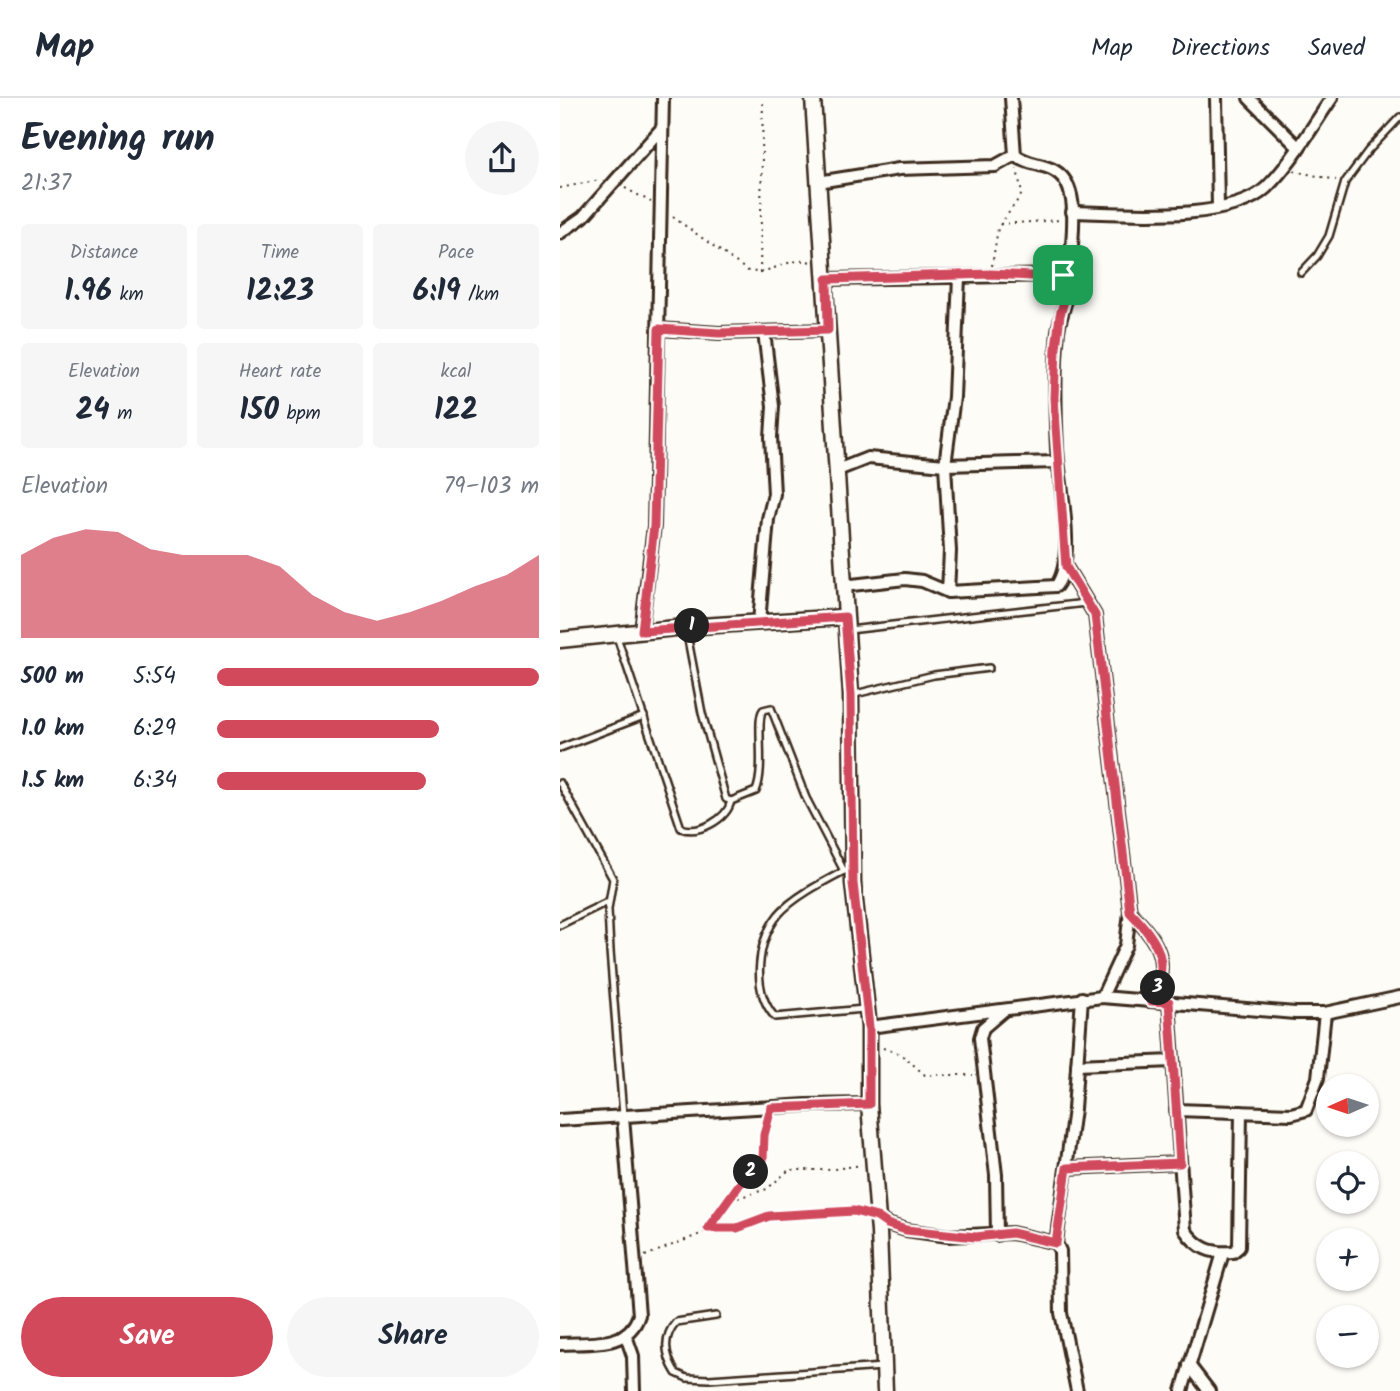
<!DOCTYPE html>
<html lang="en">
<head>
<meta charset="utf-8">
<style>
  :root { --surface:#fff; --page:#f6f6f7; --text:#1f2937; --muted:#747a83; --line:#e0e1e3; --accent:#d1495b }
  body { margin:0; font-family:Kalam,sans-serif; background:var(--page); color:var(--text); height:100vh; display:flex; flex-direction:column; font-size:26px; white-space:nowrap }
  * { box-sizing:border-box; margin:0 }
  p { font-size:23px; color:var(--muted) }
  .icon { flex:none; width:38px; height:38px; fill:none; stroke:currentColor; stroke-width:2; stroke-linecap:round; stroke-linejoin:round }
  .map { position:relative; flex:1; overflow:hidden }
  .details { display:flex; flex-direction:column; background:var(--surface); width:560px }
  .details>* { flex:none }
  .needle { width:46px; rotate:267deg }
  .buttons { position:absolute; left:756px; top:976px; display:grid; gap:14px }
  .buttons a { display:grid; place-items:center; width:63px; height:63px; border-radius:50%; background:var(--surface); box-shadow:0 2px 5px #0004; font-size:35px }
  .pin { position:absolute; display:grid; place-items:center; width:60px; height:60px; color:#fff; margin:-30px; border-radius:14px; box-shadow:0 4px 10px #0006 }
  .km { position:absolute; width:35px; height:35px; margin:-18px; border-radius:50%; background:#222; color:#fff; font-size:19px; line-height:35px; text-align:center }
  .round { display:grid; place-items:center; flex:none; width:74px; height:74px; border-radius:37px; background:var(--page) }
  .head { display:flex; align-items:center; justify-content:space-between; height:119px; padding:0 21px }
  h1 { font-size:38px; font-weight:700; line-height:52px }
  .metrics { display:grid; grid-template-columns:repeat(3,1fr); gap:10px; height:119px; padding:7px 21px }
  .metrics div { display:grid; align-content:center; border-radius:7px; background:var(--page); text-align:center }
  .metrics b { font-size:30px; font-weight:700 }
  .metrics small { font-size:19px; font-weight:400 }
  .metrics p { font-size:19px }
  .chart { height:196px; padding:14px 21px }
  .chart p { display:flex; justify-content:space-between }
  .chart svg { width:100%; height:126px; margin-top:7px; fill:var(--accent); opacity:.7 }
  .action { display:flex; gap:14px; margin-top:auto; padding:14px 21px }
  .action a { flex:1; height:80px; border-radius:42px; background:var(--accent); color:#fff; font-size:28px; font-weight:700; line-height:80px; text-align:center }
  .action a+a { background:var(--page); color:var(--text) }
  ul { padding:0 21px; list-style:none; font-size:23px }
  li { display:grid; grid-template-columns:112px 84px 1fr; align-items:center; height:52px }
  li i { height:18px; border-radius:9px; background:var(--accent) }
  header { display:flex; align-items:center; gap:42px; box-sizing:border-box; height:98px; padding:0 35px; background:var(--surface); border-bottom:2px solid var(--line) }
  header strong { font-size:33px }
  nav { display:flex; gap:38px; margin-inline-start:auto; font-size:24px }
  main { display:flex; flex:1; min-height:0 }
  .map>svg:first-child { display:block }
</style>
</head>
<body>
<header>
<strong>Map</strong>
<nav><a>Map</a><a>Directions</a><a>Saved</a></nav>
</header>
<main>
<section class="details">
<div class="head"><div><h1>Evening run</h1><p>21:37</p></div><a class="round"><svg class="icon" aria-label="share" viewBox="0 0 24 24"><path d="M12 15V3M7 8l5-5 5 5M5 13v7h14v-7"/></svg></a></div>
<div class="metrics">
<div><p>Distance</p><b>1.96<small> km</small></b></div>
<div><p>Time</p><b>12:23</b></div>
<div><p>Pace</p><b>6:19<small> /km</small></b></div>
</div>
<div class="metrics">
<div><p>Elevation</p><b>24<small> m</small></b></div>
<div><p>Heart rate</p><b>150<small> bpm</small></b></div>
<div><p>kcal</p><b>122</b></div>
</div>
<div class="chart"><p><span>Elevation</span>79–103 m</p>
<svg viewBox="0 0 160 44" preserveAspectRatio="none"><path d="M0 44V15L10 9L20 6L30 7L40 13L50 15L60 15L70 15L80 19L90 29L100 35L110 38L120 35L130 31L140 26L150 22L160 15V44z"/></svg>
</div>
<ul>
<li><b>500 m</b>5:54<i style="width:100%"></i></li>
<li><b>1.0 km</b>6:29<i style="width:69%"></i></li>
<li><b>1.5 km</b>6:34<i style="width:65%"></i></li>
</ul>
<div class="action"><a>Save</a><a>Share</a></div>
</section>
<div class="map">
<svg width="840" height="1293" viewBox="0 0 840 1293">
  <rect width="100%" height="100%" fill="#fdfcf7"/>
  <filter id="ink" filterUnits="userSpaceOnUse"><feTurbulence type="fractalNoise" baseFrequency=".0143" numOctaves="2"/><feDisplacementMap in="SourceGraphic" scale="14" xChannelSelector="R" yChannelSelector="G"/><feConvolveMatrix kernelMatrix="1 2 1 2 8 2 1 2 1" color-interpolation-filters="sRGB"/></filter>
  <g filter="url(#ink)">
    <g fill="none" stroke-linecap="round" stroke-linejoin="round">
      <defs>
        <g id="service">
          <polyline points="741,175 757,158 769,138 785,84 808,53 840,19"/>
          <path d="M126 531 142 615 166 701 171 703 196 693C206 669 195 622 203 612L211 610 246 700 284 773"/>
          <polyline points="289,532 526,505"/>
          <path d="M57 539 121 730C139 737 167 721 171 703"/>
          <polyline points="291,597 374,577 429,570"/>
          <polyline points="0,650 84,618"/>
          <polyline points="0,685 53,781 48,811 50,853 63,1017"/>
          <path d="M286 772C265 783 233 799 218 817 197 844 191 892 215 919L304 911"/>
          <polyline points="0,827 49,803"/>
          <path d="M156 1218 116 1224C102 1240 105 1257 116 1275L127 1280 149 1281 323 1269"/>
        </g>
        <g id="minor">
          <polyline points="656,0 658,110"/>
          <polyline points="689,0 738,49"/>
          <polyline points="258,84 339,71 435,68 455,57"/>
          <path d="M512 114C561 115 669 125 706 90 732 65 751 30 772 0"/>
          <polyline points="0,135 23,119 101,31"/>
          <path d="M266 181 504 177 509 170 511 161C512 136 521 88 495 73 482 65 467 67 455 57L451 0"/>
          <polyline points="99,231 159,235 268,232"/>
          <polyline points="275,373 308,360 385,367 498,364"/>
          <polyline points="506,469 535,517 570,814 566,847 542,899"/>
          <path d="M283 488 345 481 362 483 388 494 496 488C517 461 499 385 497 351 495 311 494 273 498 233 501 213 513 191 509 170"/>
          <polyline points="388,494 390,453 385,367 394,299 399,179"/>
          <polyline points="199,524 208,421 214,396 211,339 213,308 204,234"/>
          <polyline points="81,533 94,428 103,0"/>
          <path d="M570 814C598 843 612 864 591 903"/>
          <path d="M609 904 625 1132C637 1150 651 1156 673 1154L679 1149 681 1014"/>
          <polyline points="309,929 542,899 735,915 765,915 840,899"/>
          <polyline points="517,967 613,963"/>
          <polyline points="616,1012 731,1016 746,1012 758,980 765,915"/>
          <polyline points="0,1022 246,1007 309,1006"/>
          <polyline points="507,1070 619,1065"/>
          <polyline points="317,1119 327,1126 346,1132 388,1138 452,1135 496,1145 500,1153 501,1215 517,1293"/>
          <polyline points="437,1137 436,1077 420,940 423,930 443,913"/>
          <polyline points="496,1145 514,1011 522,900"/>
          <polyline points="66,1238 73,1258 74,1293"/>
          <path d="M0 1246C30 1244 68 1251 79 1217L63 1019"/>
          <polyline points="629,1267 649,1293"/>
          <polyline points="622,1293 663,1155"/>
        </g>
        <g id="tertiary">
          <polyline points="253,0 291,597 293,785 309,929 309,1006 319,1134 325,1293"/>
          <polyline points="0,542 125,529 285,519"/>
        </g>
      </defs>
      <use href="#service" stroke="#3b2a1e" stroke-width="10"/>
      <use href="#minor" stroke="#3b2a1e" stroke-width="16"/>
      <use href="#tertiary" stroke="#3b2a1e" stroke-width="19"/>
      <g stroke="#3b2a1e" stroke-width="2" stroke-dasharray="2 5" stroke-linecap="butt">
        <polyline points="225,0 241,0"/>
        <polyline points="734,73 776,82"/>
        <polyline points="0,90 40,82"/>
        <polyline points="65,90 91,104"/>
        <path d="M113 119 188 173C211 178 227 158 251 164"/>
        <polyline points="440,126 501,122"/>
        <polyline points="432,168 438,130 462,96 457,71"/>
        <polyline points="200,175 203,0"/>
        <polyline points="323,950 341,956 365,977 413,977"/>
        <polyline points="171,1102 207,1091 229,1072 267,1072 302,1067"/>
        <path d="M149 1130C178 1130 181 1125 207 1119 231 1112 281 1110 305 1116"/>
        <polyline points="85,1158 143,1135 153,1125 179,1087 203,1061 203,1037 208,1020"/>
      </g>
      <use href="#service" stroke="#fdfcf7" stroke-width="5"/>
      <use href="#minor" stroke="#fdfcf7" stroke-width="10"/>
      <use href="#tertiary" stroke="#fdfcf7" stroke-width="14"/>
    </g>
  </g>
  <g fill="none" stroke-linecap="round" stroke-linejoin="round" filter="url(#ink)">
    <defs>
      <path id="route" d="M509 170 511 179 500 217 496 250 494 300 506 469 535 517 570 814C598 843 612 864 591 903L609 904 620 1065 507 1070 496 1145 452 1135 416 1139 346 1132 327 1126 317 1119 294 1113 209 1118 177 1130H148L179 1087 203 1062 204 1037 211 1010 309 1006V929L293 785 291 597 285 519 82 533 94 428 99 231 159 235 268 232 267 181 431 176 491 179 503 177Z"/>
    </defs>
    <use href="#route" stroke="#fff" stroke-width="14"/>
    <use href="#route" stroke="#d1495b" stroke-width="9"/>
  </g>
</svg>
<div class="buttons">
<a><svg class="needle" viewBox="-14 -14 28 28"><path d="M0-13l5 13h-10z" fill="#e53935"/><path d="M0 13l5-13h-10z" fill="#747a83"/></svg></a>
<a><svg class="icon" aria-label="locate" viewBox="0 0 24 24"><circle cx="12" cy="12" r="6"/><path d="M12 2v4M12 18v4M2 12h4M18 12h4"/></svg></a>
<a>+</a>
<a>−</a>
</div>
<div class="pin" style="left:503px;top:177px;background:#1e9e55"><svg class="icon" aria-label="arrive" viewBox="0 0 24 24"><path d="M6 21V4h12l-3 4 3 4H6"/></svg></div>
<b class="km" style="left:132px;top:528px">1</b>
<b class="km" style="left:191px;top:1074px">2</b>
<b class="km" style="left:598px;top:890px">3</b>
</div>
</main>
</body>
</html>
